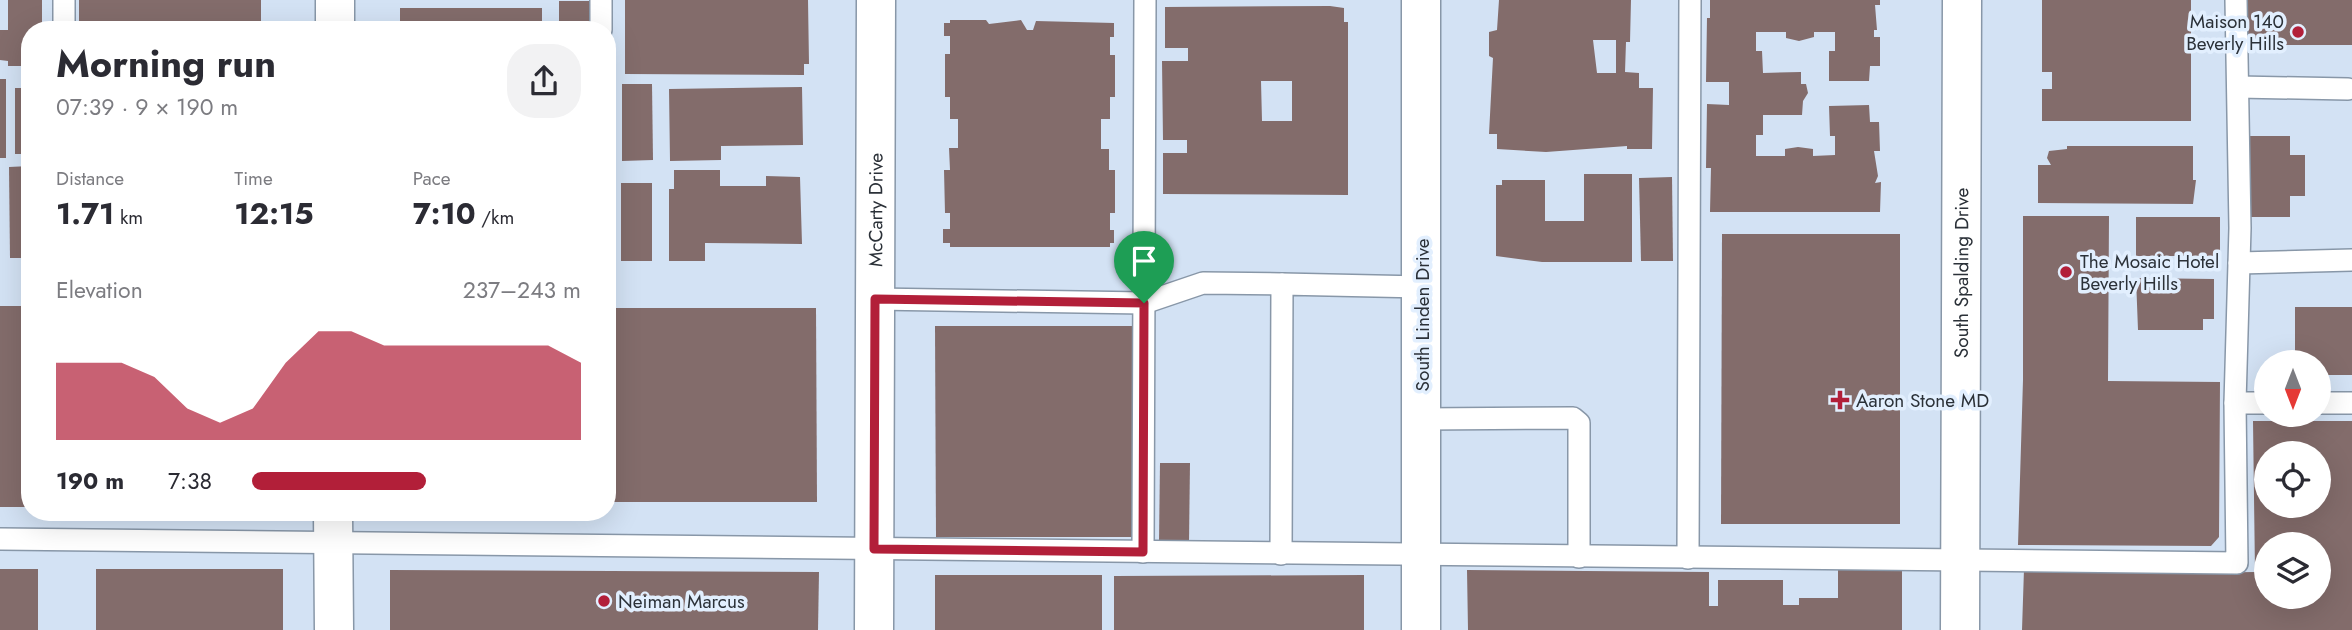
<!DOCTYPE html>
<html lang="en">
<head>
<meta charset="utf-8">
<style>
  :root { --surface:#fff; --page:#f2f2f3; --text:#2b2b33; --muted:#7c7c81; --accent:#b21f39 }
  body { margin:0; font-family:Jost,sans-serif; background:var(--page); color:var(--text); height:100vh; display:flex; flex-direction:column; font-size:26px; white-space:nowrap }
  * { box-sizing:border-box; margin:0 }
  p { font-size:23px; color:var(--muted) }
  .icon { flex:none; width:38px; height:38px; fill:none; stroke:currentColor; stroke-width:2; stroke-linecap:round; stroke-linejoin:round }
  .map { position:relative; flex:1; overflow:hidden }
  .drawer { position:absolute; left:21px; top:21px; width:595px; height:500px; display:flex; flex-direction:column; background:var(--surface); border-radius:28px; box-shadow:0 7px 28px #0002 }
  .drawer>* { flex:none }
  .needle { width:46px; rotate:180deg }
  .buttons { position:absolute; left:2254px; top:350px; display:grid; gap:14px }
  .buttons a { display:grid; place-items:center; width:77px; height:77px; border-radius:50%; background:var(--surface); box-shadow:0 7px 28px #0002; font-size:35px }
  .pin { position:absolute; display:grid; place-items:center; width:60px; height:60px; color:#fff; margin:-72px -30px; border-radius:50% 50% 50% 0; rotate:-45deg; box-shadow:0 0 7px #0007 }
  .pin .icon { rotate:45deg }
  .round { display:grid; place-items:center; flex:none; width:74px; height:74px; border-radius:28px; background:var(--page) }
  .head { display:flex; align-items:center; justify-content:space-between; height:119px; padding:0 35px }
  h1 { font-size:38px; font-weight:700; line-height:52px }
  .figures { display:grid; grid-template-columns:repeat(3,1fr); gap:10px; height:119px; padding:7px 35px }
  .figures div { display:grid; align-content:center }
  .figures b { font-size:30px; font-weight:700 }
  .figures small { font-size:19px; font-weight:400 }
  .figures p { font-size:19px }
  .chart { height:196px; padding:14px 35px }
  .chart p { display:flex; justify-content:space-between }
  .chart svg { width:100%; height:126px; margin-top:7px; fill:var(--accent); opacity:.7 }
  ul { padding:0 35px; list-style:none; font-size:23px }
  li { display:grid; grid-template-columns:112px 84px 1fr; align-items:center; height:52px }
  li i { height:18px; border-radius:9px; background:var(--accent) }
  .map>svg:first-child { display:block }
</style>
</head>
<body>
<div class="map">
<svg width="2352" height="630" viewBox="0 0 2352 630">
  <rect width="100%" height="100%" fill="#d3e2f4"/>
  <g fill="#836c6b" fill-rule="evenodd">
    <polygon points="8,0 42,0 42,30 30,30 30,66 8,66 8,61 0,60 0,30 8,30"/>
    <rect x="79" y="0" width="182" height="30"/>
    <polygon points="625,0 808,0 809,64 804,64 804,75 625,74"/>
    <path d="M1499 0H1631L1630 42H1626L1625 72 1639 73V88H1653L1652 149H1627V146L1546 152 1497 149V134H1489L1493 58 1489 56V32L1497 30ZM1593 40H1616V73H1597Z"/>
    <polygon points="1710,0 1880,0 1880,5 1875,5 1877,30 1874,30 1874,37 1880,37 1880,66 1870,66 1869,81 1829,81 1829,51 1835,51 1835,32 1814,32 1814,37 1799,41 1786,38 1786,32 1756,32 1756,51 1762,51 1763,73 1801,72 1801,84 1806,84 1808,93 1803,101 1802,115 1763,115 1763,135 1756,135 1756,156 1785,156 1785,149 1798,147 1813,149 1813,156 1835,155 1835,136 1830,136 1829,106 1869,105 1870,122 1879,122 1880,151 1874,151 1878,176 1875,183 1881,182 1880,212 1710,212 1711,168 1706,168 1707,104 1729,105 1729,82 1706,82 1707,18 1710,18"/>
    <polygon points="2042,0 2191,0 2191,121 2042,121 2042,89 2052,89 2052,72 2042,72"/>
    <rect x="2244" y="0" width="108" height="45"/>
    <rect x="559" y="1" width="30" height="29"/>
    <path d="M1330 6 1344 8V22H1348V195L1163 194V153H1187V140H1163L1162 61H1188V48H1165V7ZM1261 81H1292V121H1262Z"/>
    <rect x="400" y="8" width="142" height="22"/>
    <polygon points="950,20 986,20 989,24 1021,20 1027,30 1033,30 1036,21 1114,23 1114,37 1110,37 1110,55 1115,55 1115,97 1110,97 1110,119 1101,119 1101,149 1109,149 1109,170 1115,170 1115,213 1110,213 1110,230 1114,230 1114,243 1110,243 1110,247 950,247 950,243 943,243 943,229 950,229 950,213 945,213 944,170 950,170 949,148 958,148 958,119 950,119 950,97 945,97 945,54 950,54 950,36 944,36 944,23 950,23"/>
    <rect x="0" y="79" width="6" height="79"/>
    <polygon points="622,84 652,84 653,160 622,161"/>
    <polygon points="802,87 803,145 721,146 721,160 670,161 669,89"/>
    <rect x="15" y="88" width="15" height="66"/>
    <polygon points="2249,136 2290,136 2290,155 2305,155 2305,196 2290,196 2290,217 2249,217"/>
    <polygon points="2067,146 2193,146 2193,180 2196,180 2193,204 2038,203 2038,165 2051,165 2047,158 2049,151 2067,149"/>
    <polygon points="30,166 30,258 10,258 9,167"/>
    <polygon points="674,170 720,170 720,186 766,186 766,176 800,177 802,244 705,243 705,261 669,261 669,189 674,189"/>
    <polygon points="1584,174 1632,174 1632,262 1542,262 1496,256 1496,185 1502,185 1502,180 1545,180 1545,221 1584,221"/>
    <polygon points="1672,177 1673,261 1641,261 1639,178"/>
    <rect x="621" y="183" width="31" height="78"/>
    <polygon points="2023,216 2109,216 2108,381 2220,382 2219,537 2211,546 2018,545 2023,380"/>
    <rect x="2136" y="217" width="84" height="39"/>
    <polygon points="1722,234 1900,234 1900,524 1721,524"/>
    <polygon points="2136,278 2214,279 2214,319 2203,319 2203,330 2138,330"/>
    <rect x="0" y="306" width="30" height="201"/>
    <polygon points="2295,307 2352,307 2352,375 2319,375 2319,362 2295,362"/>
    <polygon points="607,308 816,308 817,502 607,502"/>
    <polygon points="935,326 1133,326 1134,537 936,537"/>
    <path d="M2253 421H2352V630H2022L2024 569 2191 568V573L2255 572ZM2266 453H2319V506H2266ZM2266 544H2319V597H2266Z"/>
    <polygon points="1160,463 1190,463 1189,542 1159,542"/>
    <rect x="0" y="569" width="38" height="61"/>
    <rect x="96" y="569" width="187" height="61"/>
    <polygon points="1838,569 1902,569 1902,630 1468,630 1467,570 1709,572 1709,606 1718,606 1718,580 1783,580 1783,605 1799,605 1799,598 1838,598"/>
    <polygon points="390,570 819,572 818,630 390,630"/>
    <rect x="935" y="575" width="167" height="55"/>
    <polygon points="1364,575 1364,630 1114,630 1114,576"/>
  </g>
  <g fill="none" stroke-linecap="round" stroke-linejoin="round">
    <defs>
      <g id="lane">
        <polyline points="64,0 64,30"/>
        <polyline points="601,30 601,0"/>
        <polyline points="2238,87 2348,89"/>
        <polyline points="2239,263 2352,260"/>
        <polyline points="875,299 1144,303 1203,283 1282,284"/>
        <polyline points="2235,403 2266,403"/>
        <polyline points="2319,403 2352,403"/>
        <polyline points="1422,419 1573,418 1579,423 1579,557"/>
        <polyline points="0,539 2237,563 2235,403 2240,228 2236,0"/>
        <polyline points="1143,552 1145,0"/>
        <polyline points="1281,554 1282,284 1422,287"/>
        <polyline points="1688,558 1690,0"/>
      </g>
      <g id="street">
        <path id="s1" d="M874 630 876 0"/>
        <polyline points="1421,630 1421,0"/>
      </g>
      <g id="secondary">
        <polyline points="335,30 335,0"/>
        <polyline points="333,513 334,630"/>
        <path id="s2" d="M1960 630 1962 0"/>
      </g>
    </defs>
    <use href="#lane" stroke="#8897a8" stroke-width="24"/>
    <use href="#street" stroke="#8897a8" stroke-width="41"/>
    <use href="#secondary" stroke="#8897a8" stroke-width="41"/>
    <use href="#lane" stroke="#fff" stroke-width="21"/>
    <use href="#street" stroke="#fff" stroke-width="38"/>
    <use href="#secondary" stroke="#fff" stroke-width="38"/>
  </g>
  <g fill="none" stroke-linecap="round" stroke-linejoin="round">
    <defs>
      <polygon id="route" points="875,299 1144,303 1143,552 874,549"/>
    </defs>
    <use href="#route" stroke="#fff" stroke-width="14"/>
    <use href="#route" stroke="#b21f39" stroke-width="9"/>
  </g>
  <g fill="#b21f39" stroke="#e2effe" stroke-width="2.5">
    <circle cx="2298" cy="32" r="7"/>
    <circle cx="2066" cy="272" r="7"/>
    <path d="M1836.5 389.5h7v7h7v7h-7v7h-7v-7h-7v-7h7z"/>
    <circle cx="604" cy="601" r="7"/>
  </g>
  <g text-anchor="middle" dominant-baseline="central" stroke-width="7" stroke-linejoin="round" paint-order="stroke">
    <g font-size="19" fill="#2b3138" stroke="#e2effe" text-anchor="start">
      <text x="2284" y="21" text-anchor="end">Maison 140<tspan x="2284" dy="22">Beverly Hills</tspan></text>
      <text x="2080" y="261">The Mosaic Hotel<tspan x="2080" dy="22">Beverly Hills</tspan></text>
      <text x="1856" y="400">Aaron Stone MD</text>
      <text x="618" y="601">Neiman Marcus</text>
    </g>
    <g font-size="19" fill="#2b3138" stroke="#e2effe">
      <text stroke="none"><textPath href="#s1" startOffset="420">McCarty Drive</textPath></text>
      <text stroke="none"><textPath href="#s2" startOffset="357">South Spalding Drive</textPath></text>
      <text transform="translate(1422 315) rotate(-90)">South Linden Drive</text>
    </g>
  </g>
</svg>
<div class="buttons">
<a><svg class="needle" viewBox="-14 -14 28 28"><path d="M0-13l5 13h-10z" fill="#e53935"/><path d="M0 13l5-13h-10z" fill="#7c7c81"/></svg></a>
<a><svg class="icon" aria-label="locate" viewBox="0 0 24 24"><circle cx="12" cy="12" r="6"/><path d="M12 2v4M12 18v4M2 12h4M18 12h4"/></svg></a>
<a><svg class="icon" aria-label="layers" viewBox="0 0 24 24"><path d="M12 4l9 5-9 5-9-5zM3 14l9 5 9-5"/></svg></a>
</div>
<div class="pin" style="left:1144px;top:303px;background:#1e9e55"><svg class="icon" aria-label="arrive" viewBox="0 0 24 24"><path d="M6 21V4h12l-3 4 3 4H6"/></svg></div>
<section class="drawer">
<div class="head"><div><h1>Morning run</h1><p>07:39 · 9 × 190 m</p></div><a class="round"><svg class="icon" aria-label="share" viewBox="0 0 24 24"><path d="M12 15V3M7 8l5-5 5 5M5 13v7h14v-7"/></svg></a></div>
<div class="figures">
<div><p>Distance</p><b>1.71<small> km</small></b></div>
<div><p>Time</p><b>12:15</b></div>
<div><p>Pace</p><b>7:10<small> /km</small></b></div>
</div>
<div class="chart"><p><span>Elevation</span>237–243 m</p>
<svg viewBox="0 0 160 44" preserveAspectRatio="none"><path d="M0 44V17L10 17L20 17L30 22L40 33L50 38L60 33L70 17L80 6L90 6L100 11L110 11L120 11L130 11L140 11L150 11L160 17V44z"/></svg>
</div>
<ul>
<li><b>190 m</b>7:38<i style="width:53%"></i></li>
</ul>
</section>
</div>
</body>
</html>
